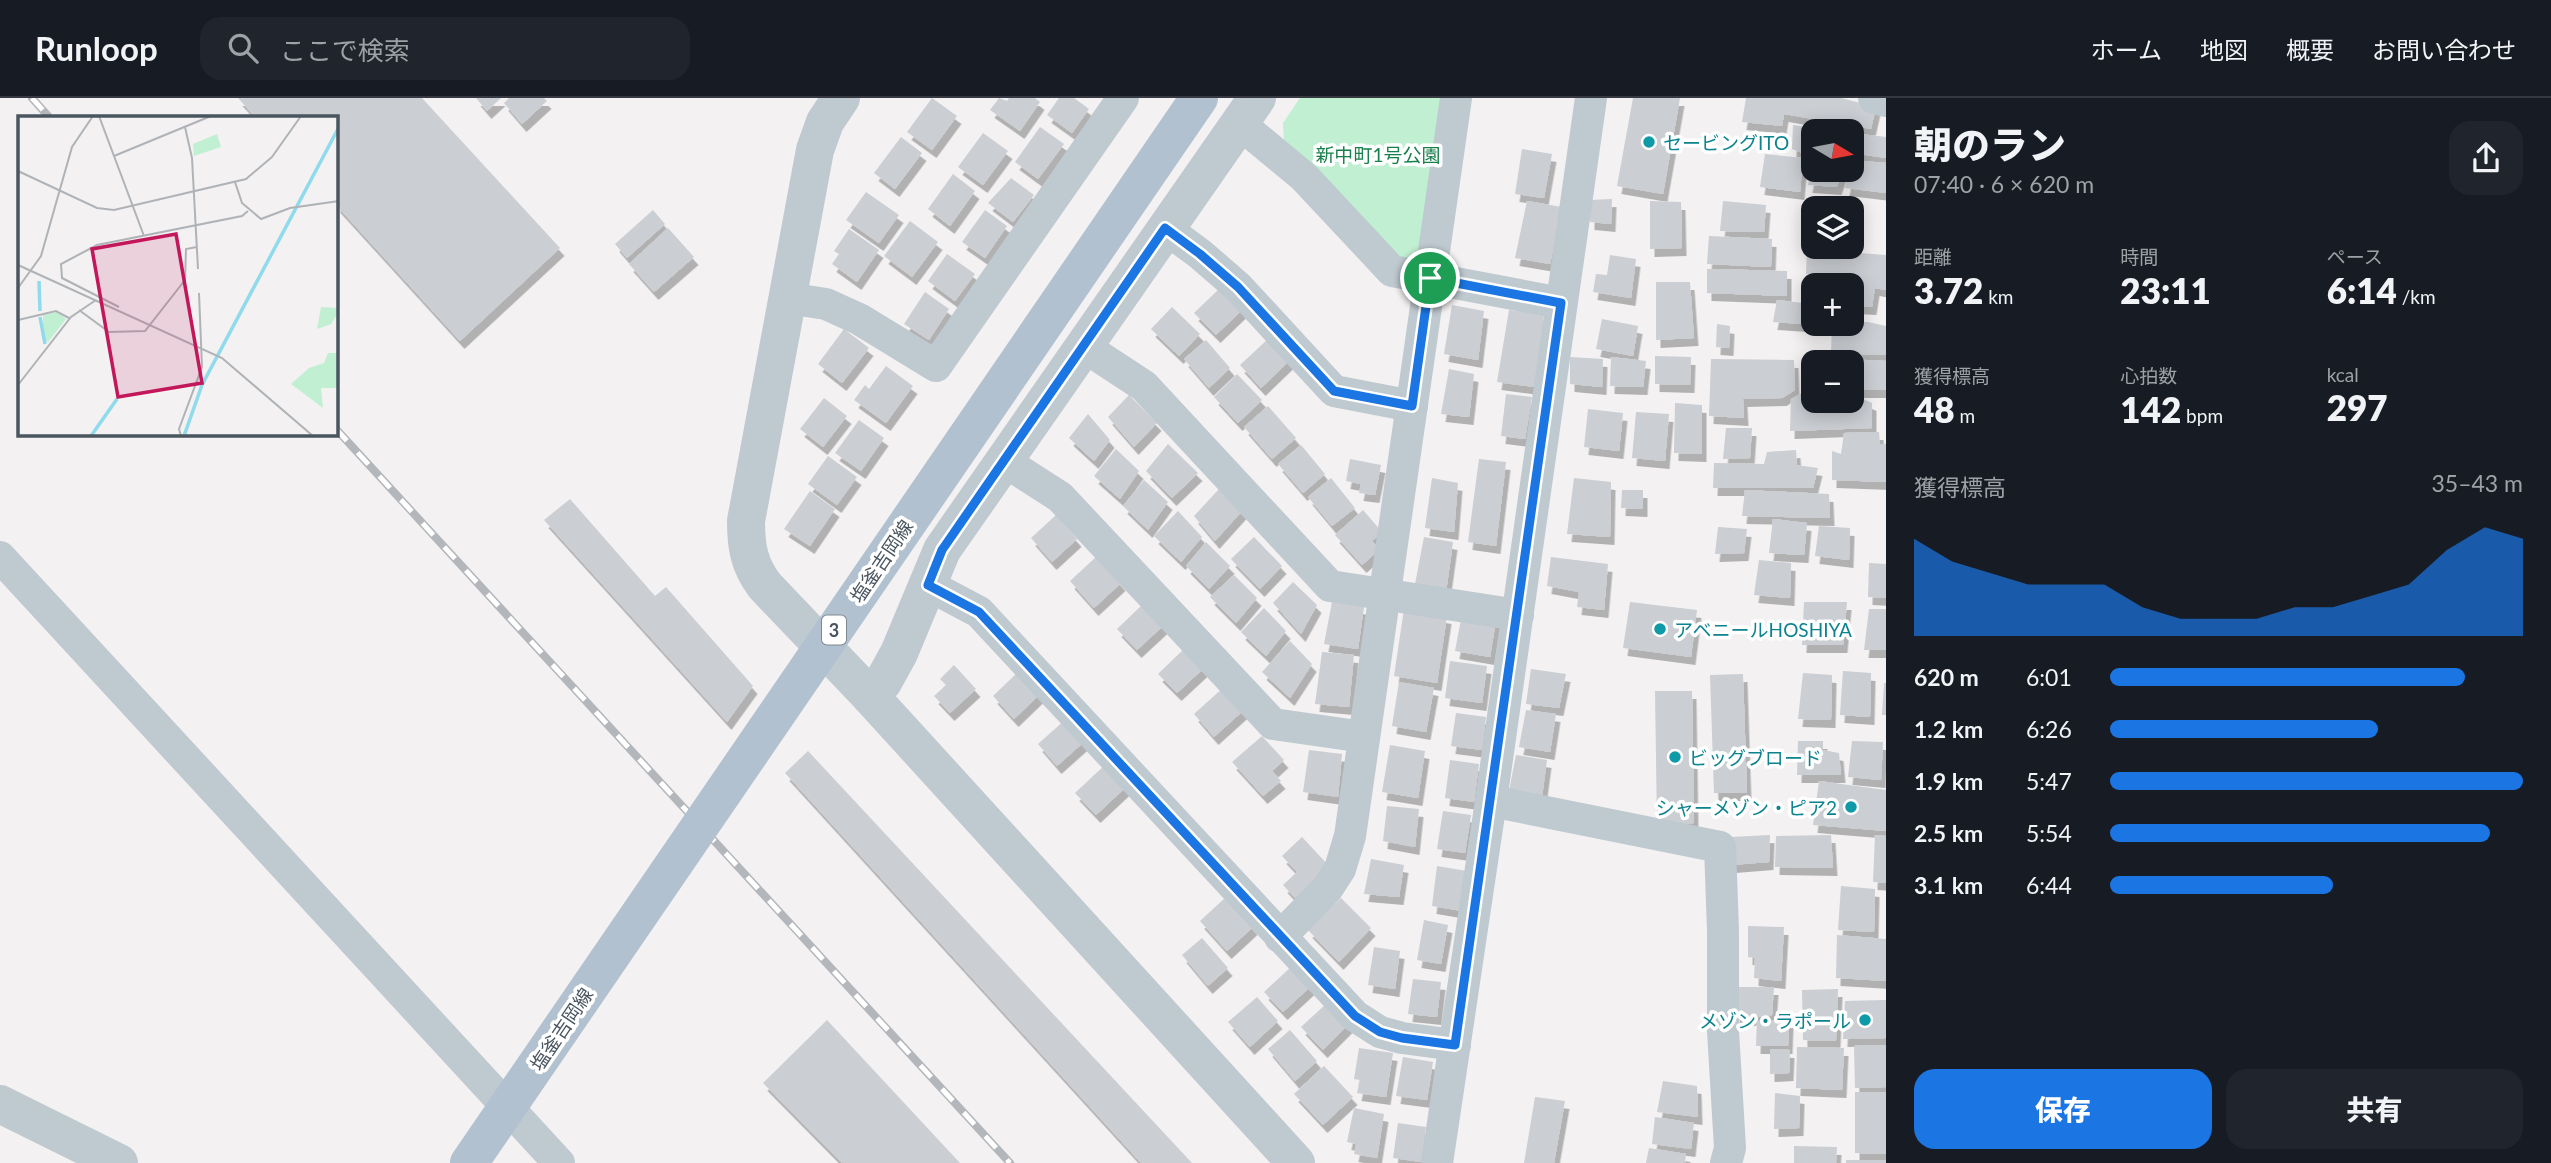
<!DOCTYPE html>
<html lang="ja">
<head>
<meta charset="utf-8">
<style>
  :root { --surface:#171b24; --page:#20242c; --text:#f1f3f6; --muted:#9ea1a6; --line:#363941; --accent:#1b76e3 }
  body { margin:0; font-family:Lato,"Noto Sans JP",sans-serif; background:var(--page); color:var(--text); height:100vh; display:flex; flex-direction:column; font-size:26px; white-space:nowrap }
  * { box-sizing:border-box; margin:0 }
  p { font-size:23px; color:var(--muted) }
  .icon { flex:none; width:38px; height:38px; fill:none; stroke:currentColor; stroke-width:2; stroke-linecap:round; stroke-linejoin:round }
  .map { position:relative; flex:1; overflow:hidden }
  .sheet { display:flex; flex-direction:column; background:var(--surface); width:665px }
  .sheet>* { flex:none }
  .needle { width:46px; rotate:100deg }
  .controls { position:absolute; left:1801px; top:21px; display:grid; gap:14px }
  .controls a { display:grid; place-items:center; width:63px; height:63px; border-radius:14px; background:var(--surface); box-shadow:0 4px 18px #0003; font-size:35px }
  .pin { position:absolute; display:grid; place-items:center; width:60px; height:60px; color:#fff; margin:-30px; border:4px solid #fff; border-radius:50%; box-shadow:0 2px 7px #0007 }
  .round { display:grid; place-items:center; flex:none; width:74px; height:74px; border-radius:21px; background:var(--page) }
  .headline { display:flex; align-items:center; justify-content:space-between; height:119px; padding:0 28px }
  h1 { font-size:38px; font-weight:800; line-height:52px }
  .figures { display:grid; grid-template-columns:repeat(3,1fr); gap:10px; height:119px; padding:7px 28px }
  .figures div { display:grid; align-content:center }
  .figures b { font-size:35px; font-weight:800 }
  .figures small { font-size:19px; font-weight:400 }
  .figures p { font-size:19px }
  .chart { height:196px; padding:14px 28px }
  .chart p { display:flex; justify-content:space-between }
  .chart svg { width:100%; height:126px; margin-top:7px; fill:var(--accent); opacity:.7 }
  .primary-button { display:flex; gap:14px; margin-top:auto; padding:14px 28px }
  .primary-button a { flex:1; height:80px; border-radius:21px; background:var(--accent); color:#fff; font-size:28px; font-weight:800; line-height:80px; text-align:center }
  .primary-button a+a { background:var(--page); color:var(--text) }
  ul { padding:0 28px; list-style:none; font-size:23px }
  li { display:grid; grid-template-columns:112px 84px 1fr; align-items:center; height:52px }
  li i { height:18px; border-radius:9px; background:var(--accent) }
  header { display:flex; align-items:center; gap:42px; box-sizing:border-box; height:98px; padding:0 35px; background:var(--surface); border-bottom:2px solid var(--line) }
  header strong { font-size:33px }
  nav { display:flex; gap:38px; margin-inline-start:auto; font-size:24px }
  .search { width:490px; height:63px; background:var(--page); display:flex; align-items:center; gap:18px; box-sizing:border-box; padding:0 24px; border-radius:21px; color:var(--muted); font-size:26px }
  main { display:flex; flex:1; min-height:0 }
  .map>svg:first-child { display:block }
</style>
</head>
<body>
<header>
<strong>Runloop</strong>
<div class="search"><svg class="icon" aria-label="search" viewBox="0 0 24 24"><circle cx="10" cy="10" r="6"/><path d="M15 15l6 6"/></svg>ここで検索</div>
<nav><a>ホーム</a><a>地図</a><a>概要</a><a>お問い合わせ</a></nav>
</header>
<main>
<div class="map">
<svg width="1886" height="1065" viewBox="0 0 1886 1065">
  <defs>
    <filter id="shadow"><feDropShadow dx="4.5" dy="8" stdDeviation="0" flood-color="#0004"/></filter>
  </defs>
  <rect width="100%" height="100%" fill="#f3f1f1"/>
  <polygon fill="#c1efd2" points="1300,0 1443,0 1420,153 1406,164 1284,46 1283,25"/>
  <g fill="#cbced3" filter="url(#shadow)">
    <polygon points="238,0 422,0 560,150 460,243 336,107 336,19 255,19"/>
    <polygon points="476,0 501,0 487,13"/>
    <polygon points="509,0 544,0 547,3 522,26 504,5"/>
    <polygon points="932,0 957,18 932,52 907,34"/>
    <polygon points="999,0 1007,3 1009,0 1035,0 1040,4 1020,33 990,12"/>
    <polygon points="1059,0 1074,0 1089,11 1072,35 1047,17"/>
    <polygon points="1633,0 1680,0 1663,96 1617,88"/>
    <polygon points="1746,0 1841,0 1876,9 1871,31 1784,16 1782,28 1742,24"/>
    <polygon points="1793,27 1826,32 1813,33 1813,59 1792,51"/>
    <polygon points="1040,29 1064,46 1038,81 1015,64"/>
    <polygon points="983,35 1008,53 983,87 958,69"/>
    <polygon points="1852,35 1886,39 1886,60 1852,55"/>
    <polygon points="901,39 922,55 895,91 874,75"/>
    <polygon points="1522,51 1552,56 1544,100 1515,96"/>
    <polygon points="1765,56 1803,60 1800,94 1760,89"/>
    <polygon points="1852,62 1886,65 1886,95 1845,90 1849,72 1852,72"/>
    <polygon points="1811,72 1843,72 1837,89 1808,87"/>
    <polygon points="953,76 975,93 950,128 928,111"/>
    <polygon points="1011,80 1034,97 1013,124 988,105"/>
    <polygon points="866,94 899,117 879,145 846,122"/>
    <polygon points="1612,101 1611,126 1590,124 1590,102"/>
    <polygon points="1527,103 1562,109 1550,166 1515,160"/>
    <polygon points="1650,103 1681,104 1682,150 1650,151"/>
    <polygon points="1723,103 1766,107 1764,134 1720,133"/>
    <polygon points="653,112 665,126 627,160 615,146"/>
    <polygon points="985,112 1007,128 985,160 962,144"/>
    <polygon points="910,123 938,144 912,179 884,158"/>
    <polygon points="668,130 694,159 654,194 629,166"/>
    <polygon points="849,131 879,152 857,184 832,166 839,156 834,153"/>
    <polygon points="1709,138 1772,141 1771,169 1707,166"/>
    <polygon points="1807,151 1886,157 1886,192 1875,190 1872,209 1852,208 1852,187 1825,187 1826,179 1806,176"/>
    <polygon points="947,156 975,176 955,203 928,183"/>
    <polygon points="1610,157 1636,161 1631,200 1593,194 1596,176 1607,177"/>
    <polygon points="1707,171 1787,173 1787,198 1707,195"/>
    <polygon points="1656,184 1690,184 1694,240 1656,242"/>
    <polygon points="1221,189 1243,211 1216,237 1194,215"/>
    <polygon points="925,194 949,211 929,242 904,226"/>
    <polygon points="1777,202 1803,205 1803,226 1773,224"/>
    <polygon points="1452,207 1484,213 1478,262 1444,256"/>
    <polygon points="1172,209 1200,236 1179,258 1151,231"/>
    <polygon points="1509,212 1544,216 1534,289 1497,284"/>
    <polygon points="1602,221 1638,228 1633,258 1596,251"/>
    <polygon points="1852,224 1868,224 1886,228 1886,257 1831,256 1832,226 1852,226"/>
    <polygon points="1717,226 1730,228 1729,250 1716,249"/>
    <polygon points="844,231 869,250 842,285 818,266"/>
    <polygon points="1268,241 1289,263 1261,290 1240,267"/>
    <polygon points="1206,242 1230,270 1209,290 1184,261"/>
    <polygon points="1655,258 1691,259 1690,287 1655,286"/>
    <polygon points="1570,259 1603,261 1602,289 1570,286"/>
    <polygon points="1611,259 1646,263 1643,289 1610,288"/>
    <polygon points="1805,259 1886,263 1886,292 1852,292 1852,264 1813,264 1813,291 1804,291"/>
    <polygon points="1711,261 1794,262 1795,292 1782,300 1743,301 1744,320 1709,318"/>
    <polygon points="886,268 913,288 886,325 854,302 865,287 869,291"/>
    <polygon points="1449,271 1474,276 1469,319 1441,316"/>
    <polygon points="1237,276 1262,302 1238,325 1214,299"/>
    <polygon points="1802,295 1813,295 1813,303 1852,303 1852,296 1872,305 1872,330 1790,333 1791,301"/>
    <polygon points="1506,296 1532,299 1525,341 1501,338"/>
    <polygon points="1129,297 1157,325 1134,349 1108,319"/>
    <polygon points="824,300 847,318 823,349 800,331"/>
    <polygon points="1675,305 1702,307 1702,356 1674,355"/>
    <polygon points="1268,308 1296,340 1272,361 1244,329"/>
    <polygon points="1588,311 1623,315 1619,353 1584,349"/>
    <polygon points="1636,314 1669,316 1665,363 1632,360"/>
    <polygon points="1088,316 1110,342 1094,363 1069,340"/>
    <polygon points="859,322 884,340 861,373 835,355"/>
    <polygon points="1726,330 1752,330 1750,360 1723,361"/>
    <polygon points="1879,334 1880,346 1886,346 1886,384 1832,382 1832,353 1841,356 1844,335"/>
    <polygon points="1168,346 1198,375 1172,400 1146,373"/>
    <polygon points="1301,347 1325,376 1303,395 1278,366"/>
    <polygon points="1116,351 1139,373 1120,401 1094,378"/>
    <polygon points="1796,352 1797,367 1818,370 1813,390 1713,390 1714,365 1764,366 1767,354"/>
    <polygon points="828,358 857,379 837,407 808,386"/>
    <polygon points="1350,361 1381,367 1375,397 1359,395 1361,386 1346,383"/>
    <polygon points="1479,361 1506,364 1496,448 1468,444"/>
    <polygon points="1331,380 1355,410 1332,428 1308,399"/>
    <polygon points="1432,380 1458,385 1454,434 1425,430"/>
    <polygon points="1574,380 1611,384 1610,439 1567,436"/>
    <polygon points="1144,382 1168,404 1148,432 1123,408"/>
    <polygon points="1219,391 1242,413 1215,443 1194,418"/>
    <polygon points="1622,392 1643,392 1643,411 1621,410"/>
    <polygon points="1745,392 1829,396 1830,420 1742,418"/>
    <polygon points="810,393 835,411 810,448 784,431"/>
    <polygon points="570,401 655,498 666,489 753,588 727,624 544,422"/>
    <polygon points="1363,412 1382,434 1372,443 1380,451 1362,467 1335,437"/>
    <polygon points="1178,413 1202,439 1181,464 1154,438"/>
    <polygon points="1056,417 1077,441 1052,464 1031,440"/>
    <polygon points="1773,421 1807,425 1804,457 1769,455"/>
    <polygon points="1819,428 1850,430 1849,462 1815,458"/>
    <polygon points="1718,429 1747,431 1744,455 1715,456"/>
    <polygon points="1254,439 1282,468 1260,491 1231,461"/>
    <polygon points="1424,439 1453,444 1446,494 1415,486"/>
    <polygon points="1206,444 1230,468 1209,491 1186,468"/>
    <polygon points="1097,458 1121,485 1094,510 1070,483"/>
    <polygon points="1551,459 1608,466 1604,512 1577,509 1579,494 1547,488"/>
    <polygon points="1759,462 1791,465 1790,500 1754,497"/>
    <polygon points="1869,465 1886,466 1886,500 1868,499"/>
    <polygon points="1234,477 1257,500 1236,525 1210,499"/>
    <polygon points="1293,484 1317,507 1301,536 1273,505"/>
    <polygon points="1332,504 1364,509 1358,551 1324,546"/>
    <polygon points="1630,504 1697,512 1691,559 1623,550"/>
    <polygon points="1804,504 1847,504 1843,547 1802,547"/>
    <polygon points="1144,505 1164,527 1137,552 1117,531"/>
    <polygon points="1264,510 1286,533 1266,558 1241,534"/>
    <polygon points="1404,511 1447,518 1437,585 1394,578"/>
    <polygon points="1869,511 1886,511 1886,552 1864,552"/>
    <polygon points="1462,516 1496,522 1490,559 1455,553"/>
    <polygon points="1290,543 1312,566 1290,600 1262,574"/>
    <polygon points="1186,549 1205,569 1177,595 1158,576"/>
    <polygon points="1322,554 1354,557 1349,609 1315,606"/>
    <polygon points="1450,563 1487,568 1482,605 1445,600"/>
    <polygon points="954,567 976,591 950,615 934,598 946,587 940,581"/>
    <polygon points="1531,571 1566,576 1559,610 1526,606"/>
    <polygon points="1019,573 1040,596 1014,621 993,598"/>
    <polygon points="1843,573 1871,575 1870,619 1840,617"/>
    <polygon points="1803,575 1832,577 1831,622 1798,621"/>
    <polygon points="1743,576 1747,695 1714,695 1710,577"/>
    <polygon points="1399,584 1434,590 1426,634 1392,628"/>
    <polygon points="1884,585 1886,585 1886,617 1882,617"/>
    <polygon points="1225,588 1245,611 1214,639 1194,616"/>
    <polygon points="1655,593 1692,593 1694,725 1657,727"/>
    <polygon points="1526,612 1556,616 1550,654 1519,649"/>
    <polygon points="1456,615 1486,619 1482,652 1451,648"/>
    <polygon points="1066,621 1085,643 1057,668 1038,646"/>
    <polygon points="1262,638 1284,662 1272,673 1281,683 1263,698 1232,664"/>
    <polygon points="1798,643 1823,643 1823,652 1839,655 1841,677 1797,677"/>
    <polygon points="1852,643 1883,644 1881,682 1848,679"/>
    <polygon points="1390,647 1425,653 1418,700 1382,694"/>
    <polygon points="1309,652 1342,656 1338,699 1303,694"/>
    <polygon points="808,653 1192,1065 1141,1065 785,675"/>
    <polygon points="1516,657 1547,662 1542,699 1509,693"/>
    <polygon points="1450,662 1479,666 1474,704 1445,700"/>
    <polygon points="1107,665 1127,688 1096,717 1075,695"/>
    <polygon points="1819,683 1886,692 1886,733 1813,727"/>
    <polygon points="1387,708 1419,711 1415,749 1383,743"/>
    <polygon points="1443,713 1471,717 1465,755 1437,751"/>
    <polygon points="1770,737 1769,764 1731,767 1731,739"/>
    <polygon points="1831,737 1833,770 1775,769 1776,738"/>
    <polygon points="1875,737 1886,738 1886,785 1873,784"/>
    <polygon points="1302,739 1330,769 1296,801 1283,787 1297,774 1282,758"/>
    <polygon points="1371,761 1404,767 1399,799 1364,796"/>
    <polygon points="1437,768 1467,773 1462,813 1432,808"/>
    <polygon points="1841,788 1875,791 1874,834 1838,832"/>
    <polygon points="1226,799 1253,829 1227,853 1200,823"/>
    <polygon points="1341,800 1371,830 1339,864 1308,832"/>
    <polygon points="1424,822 1448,827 1441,866 1417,862"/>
    <polygon points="1748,828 1784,829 1781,883 1754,880 1755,860 1748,859"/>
    <polygon points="1837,837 1886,841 1886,883 1836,880"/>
    <polygon points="1202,840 1228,870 1208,888 1182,857"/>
    <polygon points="1374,849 1400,853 1395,891 1368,887"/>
    <polygon points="1293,867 1312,887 1283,914 1264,894"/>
    <polygon points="1413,881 1441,884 1437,919 1408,916"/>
    <polygon points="1736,889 1774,889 1772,917 1735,922"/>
    <polygon points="1838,891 1836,943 1803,942 1802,892"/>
    <polygon points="1257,899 1278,923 1250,949 1228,924"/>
    <polygon points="1886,902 1886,940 1843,941 1845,903"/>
    <polygon points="1327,905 1348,927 1323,952 1301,929"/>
    <polygon points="827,922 960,1065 842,1065 763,985"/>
    <polygon points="1789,922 1788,948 1756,948 1757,923"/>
    <polygon points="1290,932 1317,963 1295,983 1268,951"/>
    <polygon points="1886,947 1886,989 1855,990 1854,948"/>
    <polygon points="1797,949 1844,950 1842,992 1796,990"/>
    <polygon points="1359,950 1393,955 1386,999 1357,995 1360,982 1354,981"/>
    <polygon points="1770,951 1790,952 1789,975 1770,976"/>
    <polygon points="1403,959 1433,964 1427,1002 1396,998"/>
    <polygon points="1324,968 1353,999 1323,1027 1294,996"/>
    <polygon points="1663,983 1697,988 1698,1019 1657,1014"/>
    <polygon points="1855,994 1886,994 1886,1056 1855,1055"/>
    <polygon points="1775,995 1800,998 1799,1030 1774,1031"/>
    <polygon points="1535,999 1565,1003 1554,1065 1524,1065"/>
    <polygon points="1354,1010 1384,1016 1377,1060 1354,1056 1356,1046 1347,1044"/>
    <polygon points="1655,1019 1694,1025 1691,1051 1652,1046"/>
    <polygon points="1398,1025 1426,1029 1421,1064 1393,1060"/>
    <polygon points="1794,1048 1837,1049 1836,1065 1794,1065"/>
    <polygon points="1649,1050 1686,1056 1685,1065 1646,1065"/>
    <rect x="1846" y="1062" width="40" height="3"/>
  </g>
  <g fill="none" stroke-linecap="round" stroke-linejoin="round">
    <g stroke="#bfc9d0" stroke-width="32">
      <polyline points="1874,0 1886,3"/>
      <polyline points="1240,26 1304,79 1392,173 1561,205"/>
      <polyline points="1165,130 1200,156 1238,189 1334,293 1412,308"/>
      <polyline points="787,200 826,206 859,221 936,268 1123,0"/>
      <polyline points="1083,248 1144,288 1330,488 1518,517"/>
      <polyline points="1004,363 1060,399 1273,626 1364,639"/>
      <polyline points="0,459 559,1065"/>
      <polyline points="928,487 979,514 1355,918 1380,934 1402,940 1455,947"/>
      <polyline points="1491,703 1720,749 1723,833 1723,933 1730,1050 1726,1065"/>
      <polyline points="1280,839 1327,791 1340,771 1350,738 1456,0"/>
      <polyline points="1437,1065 1491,703 1591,0"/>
    </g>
    <g stroke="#bfc9d0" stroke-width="38">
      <path d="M841 0 825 24 815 52 746 423C746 449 749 467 765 488L870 598 1296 1065"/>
      <polyline points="870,598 883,584 899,555 942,452 1257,0"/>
      <polyline points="0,1006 119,1065"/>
    </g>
    <defs>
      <g id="rail">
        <polyline points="32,0 49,19"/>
        <polyline points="336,331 1010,1065"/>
      </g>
    </defs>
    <use href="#rail" stroke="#b3b6bb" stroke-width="8"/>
    <use href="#rail" stroke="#fff" stroke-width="5" stroke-dasharray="16" stroke-linecap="butt"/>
    <polyline stroke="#b1c1cf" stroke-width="38" points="469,1065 1199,0"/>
  </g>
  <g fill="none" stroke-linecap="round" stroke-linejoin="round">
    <defs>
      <polygon id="route" points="1165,130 1200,156 1238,189 1334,293 1412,308 1430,180 1561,205 1455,947 1402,940 1380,934 1355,918 979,514 928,487 942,452"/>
    </defs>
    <use href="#route" stroke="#fff" stroke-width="14"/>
    <use href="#route" stroke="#1b76e3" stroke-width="9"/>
  </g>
  <g fill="#0f9aa8" stroke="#fff" stroke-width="2.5">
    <circle cx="1649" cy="44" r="7"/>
    <circle cx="1660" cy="531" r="7"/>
    <circle cx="1675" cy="659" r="7"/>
    <circle cx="1851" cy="709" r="7"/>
    <circle cx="1865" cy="922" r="7"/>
  </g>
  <g text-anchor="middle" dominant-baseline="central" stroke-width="7" stroke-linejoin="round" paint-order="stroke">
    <rect fill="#fff" stroke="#80888f" stroke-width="2" x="822" y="517.5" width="24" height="29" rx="5"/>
    <g font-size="18" font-weight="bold" fill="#49555f">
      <text x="834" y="532">3</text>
    </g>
    <g font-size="19" fill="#0d838f" stroke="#fff" text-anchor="start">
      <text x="1663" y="44">セービングITO</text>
      <text x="1674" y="531">アベニールHOSHIYA</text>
      <text x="1689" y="659">ビッグブロード</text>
      <text x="1837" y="709" text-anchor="end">シャーメゾン・ピア2</text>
      <text x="1851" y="922" text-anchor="end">メゾン・ラポール</text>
    </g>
    <g font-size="19" fill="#18814b" stroke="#fff">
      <text x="1378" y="56">新中町1号公園</text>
    </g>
    <g font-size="19" fill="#49555f" stroke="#fff">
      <text transform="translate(881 463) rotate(-56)">塩釜吉岡線</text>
      <text transform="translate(561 931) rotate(-56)">塩釜吉岡線</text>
    </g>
  </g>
  <g transform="translate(18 18)">
    <rect width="320" height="320" fill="#f3f1f1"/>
    <path d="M199 18 203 31 176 40 175 28ZM303 191 320 192V197L313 208 299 213ZM40 196 48 203 30 226 25 222V199ZM310 237H320V272H303L305 292 273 268 291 252 306 247Z" fill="#c1efd2"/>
    <path fill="none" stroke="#8fdaec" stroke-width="3.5" d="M21 165 22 195M22 201 27 228M73 320 99 283M166 320 184 269 321 11"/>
    <path fill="none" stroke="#afb3b7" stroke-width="2" d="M81 0 126 120M167 11 174 42 180 153M96 40 193 0M254 41 283 0M0 55 79 92 96 94 228 63 254 41M217 66 224 87 243 103 272 92 321 85M0 149 204 242 295 320M0 172 23 140 54 31 75 0M101 191 44 162 43 148 79 129 224 100 230 95M61 194 91 216 127 215 167 164 168 133 179 131M0 204 38 195 51 202M0 269 53 201 78 184M163 320 161 313 184 251 181 177"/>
    <path fill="#c2185b" fill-opacity="0.15" stroke="#c2185b" stroke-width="3.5" d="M158 118 184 267 100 281 74 133Z"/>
    <rect width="320" height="320" fill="none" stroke="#49555f" stroke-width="3.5"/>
  </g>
</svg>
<div class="controls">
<a><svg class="needle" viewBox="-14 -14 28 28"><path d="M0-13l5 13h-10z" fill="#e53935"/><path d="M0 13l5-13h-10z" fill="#9ea1a6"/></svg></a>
<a><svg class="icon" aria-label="layers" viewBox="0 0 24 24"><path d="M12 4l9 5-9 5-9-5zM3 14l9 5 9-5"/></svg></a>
<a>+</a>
<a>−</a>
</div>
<div class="pin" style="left:1430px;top:180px;background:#1e9e55"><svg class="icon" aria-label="arrive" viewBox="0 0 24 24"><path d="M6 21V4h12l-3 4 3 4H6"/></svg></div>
</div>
<section class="sheet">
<div class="headline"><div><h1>朝のラン</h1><p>07:40 · 6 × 620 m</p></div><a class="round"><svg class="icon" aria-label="share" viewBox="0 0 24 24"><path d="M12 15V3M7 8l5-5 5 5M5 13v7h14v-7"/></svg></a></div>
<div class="figures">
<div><p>距離</p><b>3.72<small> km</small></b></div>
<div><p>時間</p><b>23:11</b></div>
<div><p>ペース</p><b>6:14<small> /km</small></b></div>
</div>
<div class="figures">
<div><p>獲得標高</p><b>48<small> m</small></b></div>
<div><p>心拍数</p><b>142<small> bpm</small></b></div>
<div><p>kcal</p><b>297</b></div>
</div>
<div class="chart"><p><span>獲得標高</span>35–43 m</p>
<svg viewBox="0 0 160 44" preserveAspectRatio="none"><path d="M0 44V10L10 18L20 22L30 26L40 26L50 26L60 34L70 38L80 38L90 38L100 34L110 34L120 30L130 26L140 14L150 6L160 10V44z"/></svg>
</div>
<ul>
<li><b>620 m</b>6:01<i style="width:86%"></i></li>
<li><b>1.2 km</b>6:26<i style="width:65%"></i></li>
<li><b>1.9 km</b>5:47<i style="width:100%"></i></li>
<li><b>2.5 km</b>5:54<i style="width:92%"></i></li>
<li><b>3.1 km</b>6:44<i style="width:54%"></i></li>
</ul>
<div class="primary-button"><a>保存</a><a>共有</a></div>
</section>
</main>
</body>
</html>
